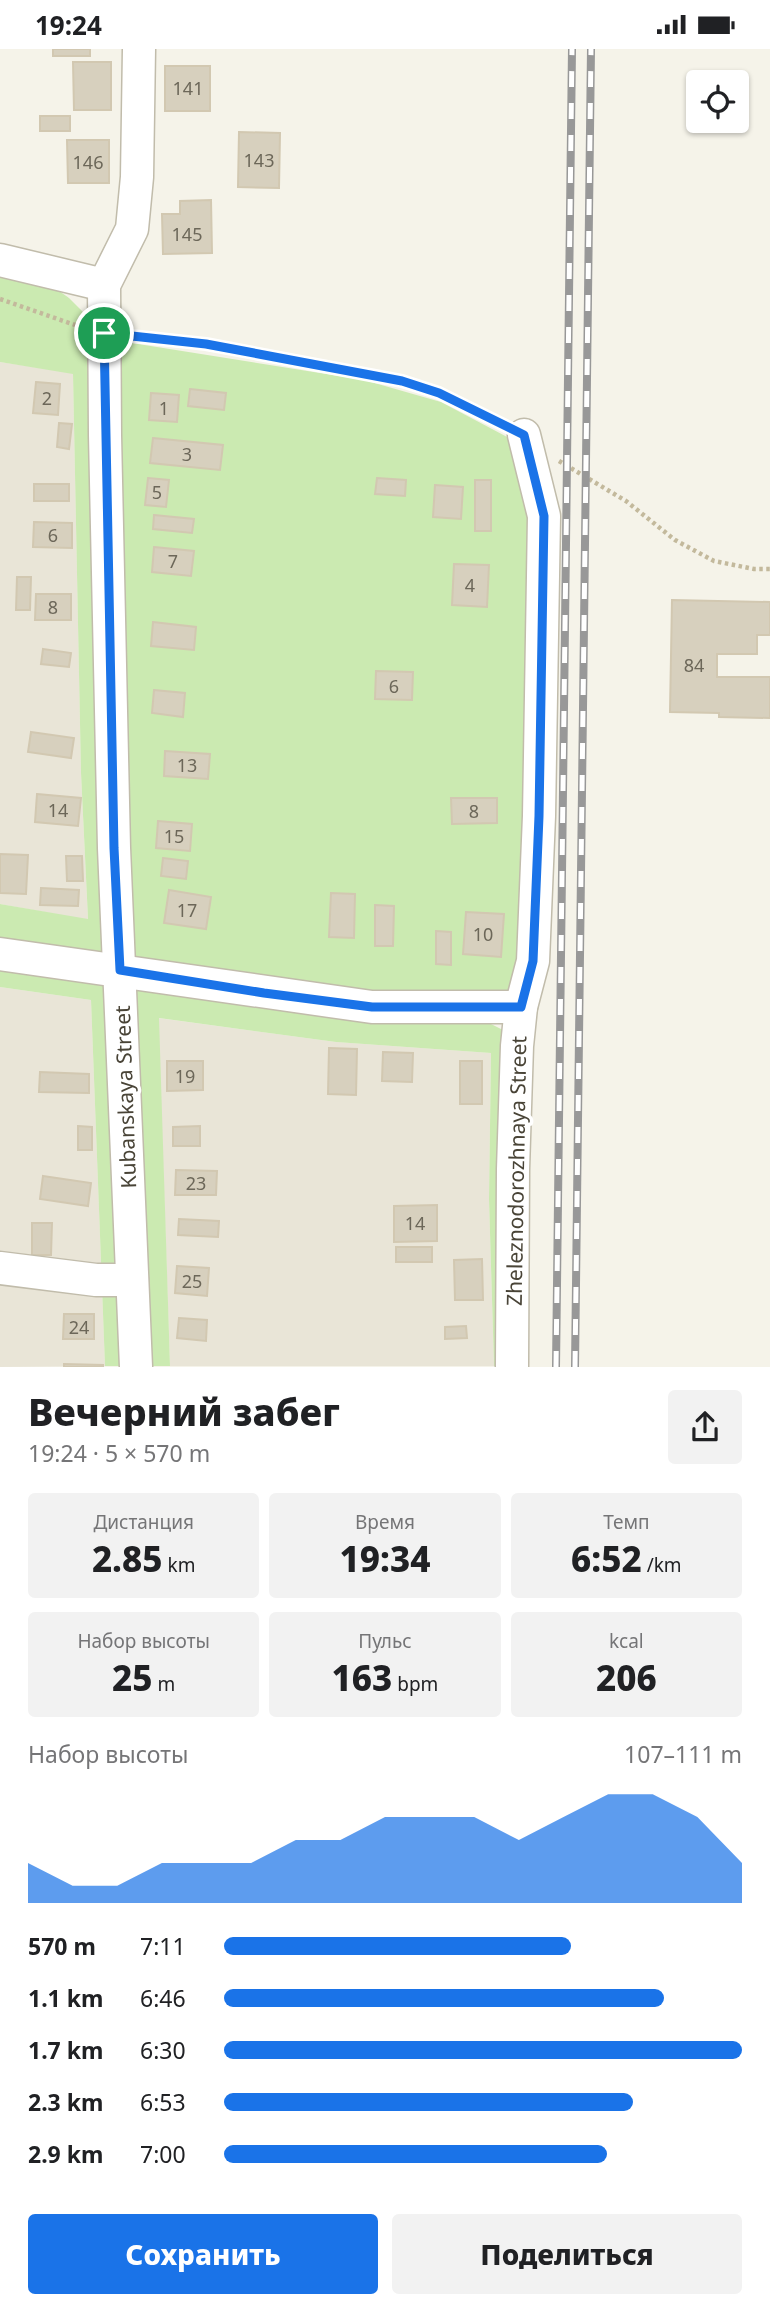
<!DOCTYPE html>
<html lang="ru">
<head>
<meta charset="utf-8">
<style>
  :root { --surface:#fff; --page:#f2f2f2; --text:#202124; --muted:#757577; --accent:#1a73e8 }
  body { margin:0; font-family:"Noto Sans",sans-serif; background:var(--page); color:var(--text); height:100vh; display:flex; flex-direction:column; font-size:26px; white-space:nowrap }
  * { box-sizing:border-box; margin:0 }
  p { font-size:23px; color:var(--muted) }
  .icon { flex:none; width:38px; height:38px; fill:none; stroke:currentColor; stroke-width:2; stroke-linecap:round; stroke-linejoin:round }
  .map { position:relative; height:1318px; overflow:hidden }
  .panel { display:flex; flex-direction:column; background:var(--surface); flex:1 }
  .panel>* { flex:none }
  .buttons { position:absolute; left:686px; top:21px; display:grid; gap:14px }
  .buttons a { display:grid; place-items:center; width:63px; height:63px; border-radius:7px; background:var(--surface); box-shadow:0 2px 5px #0004; font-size:35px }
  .pin { position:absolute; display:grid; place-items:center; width:60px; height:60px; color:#fff; margin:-30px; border:4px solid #fff; border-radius:50%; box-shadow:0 2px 7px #0007 }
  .round { display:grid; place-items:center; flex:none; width:74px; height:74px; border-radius:7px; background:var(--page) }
  .summary { display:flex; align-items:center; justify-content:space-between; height:119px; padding:0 28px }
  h1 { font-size:38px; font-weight:800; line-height:52px }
  .metrics { display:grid; grid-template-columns:repeat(3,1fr); gap:10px; height:119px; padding:7px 28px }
  .metrics div { display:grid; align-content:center; border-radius:7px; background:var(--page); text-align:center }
  .metrics b { font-size:35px; font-weight:800 }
  .metrics small { font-size:19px; font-weight:400 }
  .metrics p { font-size:19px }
  .chart { height:196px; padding:14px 28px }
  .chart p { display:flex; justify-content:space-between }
  .chart svg { width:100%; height:126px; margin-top:7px; fill:var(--accent); opacity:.7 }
  .cta { display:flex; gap:14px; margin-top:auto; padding:14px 28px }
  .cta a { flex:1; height:80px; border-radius:7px; background:var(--accent); color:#fff; font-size:28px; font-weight:800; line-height:80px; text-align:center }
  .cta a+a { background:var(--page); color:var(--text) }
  ul { padding:0 28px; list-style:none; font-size:23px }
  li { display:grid; grid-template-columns:112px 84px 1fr; align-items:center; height:52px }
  li i { height:18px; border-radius:9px; background:var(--accent) }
  .status { display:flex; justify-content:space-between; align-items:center; height:49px; padding:0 35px; background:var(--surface); direction:ltr }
  .status svg { height:19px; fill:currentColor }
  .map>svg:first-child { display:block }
</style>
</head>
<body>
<div class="status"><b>19:24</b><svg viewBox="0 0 49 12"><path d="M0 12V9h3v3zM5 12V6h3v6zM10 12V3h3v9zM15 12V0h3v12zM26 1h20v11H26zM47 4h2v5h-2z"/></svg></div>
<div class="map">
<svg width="770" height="1318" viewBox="0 0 770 1318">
  <rect width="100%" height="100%" fill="#f5f3e9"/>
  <g fill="#e9e5d7">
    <polygon points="0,313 73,324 81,724 88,871 0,855"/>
    <polygon points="0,938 91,951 105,1317 0,1318"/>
    <polygon points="158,969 336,993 491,1004 489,1150 494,1317 170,1317"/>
  </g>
  <g fill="#cbeab1">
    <polygon points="0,220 41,229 69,249 86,266 89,291 111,895 97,911 0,895 0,855 88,870 81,724 73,325 0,313"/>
    <polygon points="113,291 364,331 441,353 513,391 533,453 535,688 515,945 374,948 131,917"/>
    <polygon points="0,913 105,930 128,1317 105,1317 91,951 0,938"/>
    <polygon points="145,935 477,968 503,981 505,1317 494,1317 489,1150 491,1004 336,993 159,969 170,1317 146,1317 132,942"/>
  </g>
  <g fill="#d7d0be" stroke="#d2c8b1" stroke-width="2">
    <rect x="53" y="0" width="37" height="7"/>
    <polygon points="73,13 111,13 111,61 74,61"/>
    <rect x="165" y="17" width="45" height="45"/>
    <rect x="40" y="67" width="30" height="15"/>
    <polygon points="239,83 280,84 279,139 238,138"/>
    <polygon points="67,91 109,91 109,134 68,134"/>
    <polygon points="211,151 212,204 163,205 162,165 180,165 180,152"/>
    <polygon points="36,333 60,335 58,366 33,364"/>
    <polygon points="190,340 226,344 224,361 188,357"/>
    <polygon points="151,344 179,346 177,373 149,371"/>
    <polygon points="59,374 72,375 69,400 57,398"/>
    <polygon points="153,389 223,396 220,421 150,414"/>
    <polygon points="148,429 169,431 166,458 145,456"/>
    <polygon points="377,429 406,431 405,447 375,445"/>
    <rect x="475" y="431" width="16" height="51"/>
    <rect x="34" y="435" width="35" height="17"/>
    <polygon points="435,436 463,438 461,470 433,468"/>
    <polygon points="154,466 194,470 192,484 153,480"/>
    <polygon points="34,473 72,474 72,499 33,498"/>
    <polygon points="154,498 194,502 191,527 152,523"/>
    <polygon points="454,515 489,516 487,558 452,556"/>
    <polygon points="17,528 31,528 30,561 16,561"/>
    <polygon points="36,545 71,545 71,571 35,571"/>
    <polygon points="672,551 770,553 770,586 757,586 757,605 717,605 717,628 770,628 770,669 719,668 719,664 670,663"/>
    <polygon points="153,573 196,578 194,601 151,597"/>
    <polygon points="43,600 71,604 69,618 41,615"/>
    <polygon points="376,622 413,623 412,651 375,650"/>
    <polygon points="154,641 185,644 183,668 152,664"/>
    <polygon points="31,683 74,689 71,709 28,703"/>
    <polygon points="165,702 210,705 208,730 164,727"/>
    <polygon points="37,745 81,749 78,777 35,773"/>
    <polygon points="451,749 497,749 497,774 452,775"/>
    <polygon points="158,772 192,775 190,802 156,799"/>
    <polygon points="0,805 28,806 26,845 0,844"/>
    <polygon points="66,807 82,807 83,832 67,832"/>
    <polygon points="163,809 188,812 186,830 161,827"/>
    <polygon points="41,839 79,841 78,857 40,856"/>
    <polygon points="169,841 211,848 206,880 164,874"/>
    <polygon points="331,844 355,845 354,889 329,888"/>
    <polygon points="375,856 394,857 393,897 375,897"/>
    <polygon points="466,863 504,865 501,908 463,905"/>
    <polygon points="436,882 451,883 451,916 436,915"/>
    <polygon points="329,999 357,1000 356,1046 328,1045"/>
    <polygon points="383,1003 413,1004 412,1033 382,1032"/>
    <polygon points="167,1012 203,1012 203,1041 167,1042"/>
    <rect x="460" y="1012" width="22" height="43"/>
    <polygon points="40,1023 89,1025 89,1044 39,1043"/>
    <polygon points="78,1077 92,1078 92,1101 78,1101"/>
    <polygon points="200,1077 200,1097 173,1097 173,1078"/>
    <polygon points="176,1121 217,1122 216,1146 175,1146"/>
    <polygon points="43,1127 91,1134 88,1157 40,1150"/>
    <polygon points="437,1156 437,1192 394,1193 394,1157"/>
    <polygon points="179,1170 219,1172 218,1188 178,1186"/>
    <polygon points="32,1174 52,1174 51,1206 32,1206"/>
    <rect x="396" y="1198" width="36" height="15"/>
    <polygon points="482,1210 483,1251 455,1251 454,1211"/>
    <polygon points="177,1217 209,1219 207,1247 175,1244"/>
    <polygon points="64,1265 94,1265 94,1290 63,1290"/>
    <polygon points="179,1269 207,1271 206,1292 177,1289"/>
    <polygon points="466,1277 467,1289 445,1290 445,1278"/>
    <polygon points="64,1315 103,1316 103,1318 64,1318"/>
  </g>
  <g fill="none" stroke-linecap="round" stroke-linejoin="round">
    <defs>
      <g id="minor">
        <polyline points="0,211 104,236"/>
        <polyline points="0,905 372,958 521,958"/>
        <polyline points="0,1219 96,1231 132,1231"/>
        <polyline points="136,1318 114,799 105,386 104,236 132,180 137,128 139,0"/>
        <polyline points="512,1318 513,1120 517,997 521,958 533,912 539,767 544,467 524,386"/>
      </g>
    </defs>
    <use href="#minor" stroke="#c1bcab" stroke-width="35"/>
    <g stroke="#c3b99c" stroke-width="4.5" stroke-dasharray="3.5 3.5" stroke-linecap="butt">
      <polyline points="0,250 78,277"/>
      <polyline points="131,287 206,295 402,332 439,344 502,375"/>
      <polyline points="559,412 626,452 675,491 714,512 754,520 770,520"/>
    </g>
    <use href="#minor" stroke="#fff" stroke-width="32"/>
    <defs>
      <g id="rail">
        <polyline points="556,1318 572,0"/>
        <polyline points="575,1318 591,0"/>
      </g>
    </defs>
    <use href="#rail" stroke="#989898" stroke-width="8"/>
    <use href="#rail" stroke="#fff" stroke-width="5" stroke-dasharray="16" stroke-linecap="butt"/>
  </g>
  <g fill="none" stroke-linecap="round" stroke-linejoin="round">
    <defs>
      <polygon id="route" points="104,284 206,295 402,332 439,344 524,386 544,467 539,767 533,912 521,958 372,958 264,944 120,921 114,799"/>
    </defs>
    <use href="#route" stroke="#fff" stroke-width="14"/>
    <use href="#route" stroke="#1a73e8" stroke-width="9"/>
  </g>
  <g text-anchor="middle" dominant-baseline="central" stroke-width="7" stroke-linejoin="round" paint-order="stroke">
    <g font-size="18" fill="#6c6759">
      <text x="188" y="39">141</text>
      <text x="259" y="111">143</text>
      <text x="88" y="113">146</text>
      <text x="187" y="185">145</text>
      <text x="47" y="349">2</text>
      <text x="164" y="359">1</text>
      <text x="187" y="405">3</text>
      <text x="157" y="443">5</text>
      <text x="53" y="486">6</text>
      <text x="173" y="512">7</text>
      <text x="470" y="536">4</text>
      <text x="53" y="558">8</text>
      <text x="694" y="616">84</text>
      <text x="394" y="637">6</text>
      <text x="187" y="716">13</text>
      <text x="58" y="761">14</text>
      <text x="474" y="762">8</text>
      <text x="174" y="787">15</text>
      <text x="187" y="861">17</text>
      <text x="483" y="885">10</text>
      <text x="185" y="1027">19</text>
      <text x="196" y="1134">23</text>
      <text x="415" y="1174">14</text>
      <text x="192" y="1232">25</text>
      <text x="79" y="1278">24</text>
    </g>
    <g font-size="21" fill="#494437" stroke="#fff">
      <text transform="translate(125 1048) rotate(-92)">Kubanskaya Street</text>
      <text transform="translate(516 1122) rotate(-89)">Zheleznodorozhnaya Street</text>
    </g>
  </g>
</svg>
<div class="buttons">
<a><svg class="icon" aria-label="locate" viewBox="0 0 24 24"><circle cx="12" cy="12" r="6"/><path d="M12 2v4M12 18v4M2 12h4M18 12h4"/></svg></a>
</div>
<div class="pin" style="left:104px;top:284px;background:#1e9e55"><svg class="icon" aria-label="arrive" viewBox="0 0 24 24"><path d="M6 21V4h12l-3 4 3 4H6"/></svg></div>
</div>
<section class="panel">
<div class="summary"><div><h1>Вечерний забег</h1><p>19:24 · 5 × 570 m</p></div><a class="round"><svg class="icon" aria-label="share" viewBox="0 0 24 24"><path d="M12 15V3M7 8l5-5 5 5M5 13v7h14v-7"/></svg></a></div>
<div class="metrics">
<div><p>Дистанция</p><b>2.85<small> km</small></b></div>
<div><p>Время</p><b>19:34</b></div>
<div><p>Темп</p><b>6:52<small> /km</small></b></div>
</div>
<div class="metrics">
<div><p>Набор высоты</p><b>25<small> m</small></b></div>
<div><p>Пульс</p><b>163<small> bpm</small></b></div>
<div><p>kcal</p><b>206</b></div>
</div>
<div class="chart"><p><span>Набор высоты</span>107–111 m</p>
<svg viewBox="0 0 160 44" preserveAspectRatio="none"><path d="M0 44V30L10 38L20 38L30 30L40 30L50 30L60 22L70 22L80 14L90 14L100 14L110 22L120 14L130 6L140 6L150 14L160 30V44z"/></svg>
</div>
<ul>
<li><b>570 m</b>7:11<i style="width:67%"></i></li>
<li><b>1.1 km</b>6:46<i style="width:85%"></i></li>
<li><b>1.7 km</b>6:30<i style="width:100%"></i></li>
<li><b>2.3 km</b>6:53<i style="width:79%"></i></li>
<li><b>2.9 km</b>7:00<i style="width:74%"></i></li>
</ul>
<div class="cta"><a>Сохранить</a><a>Поделиться</a></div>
</section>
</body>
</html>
